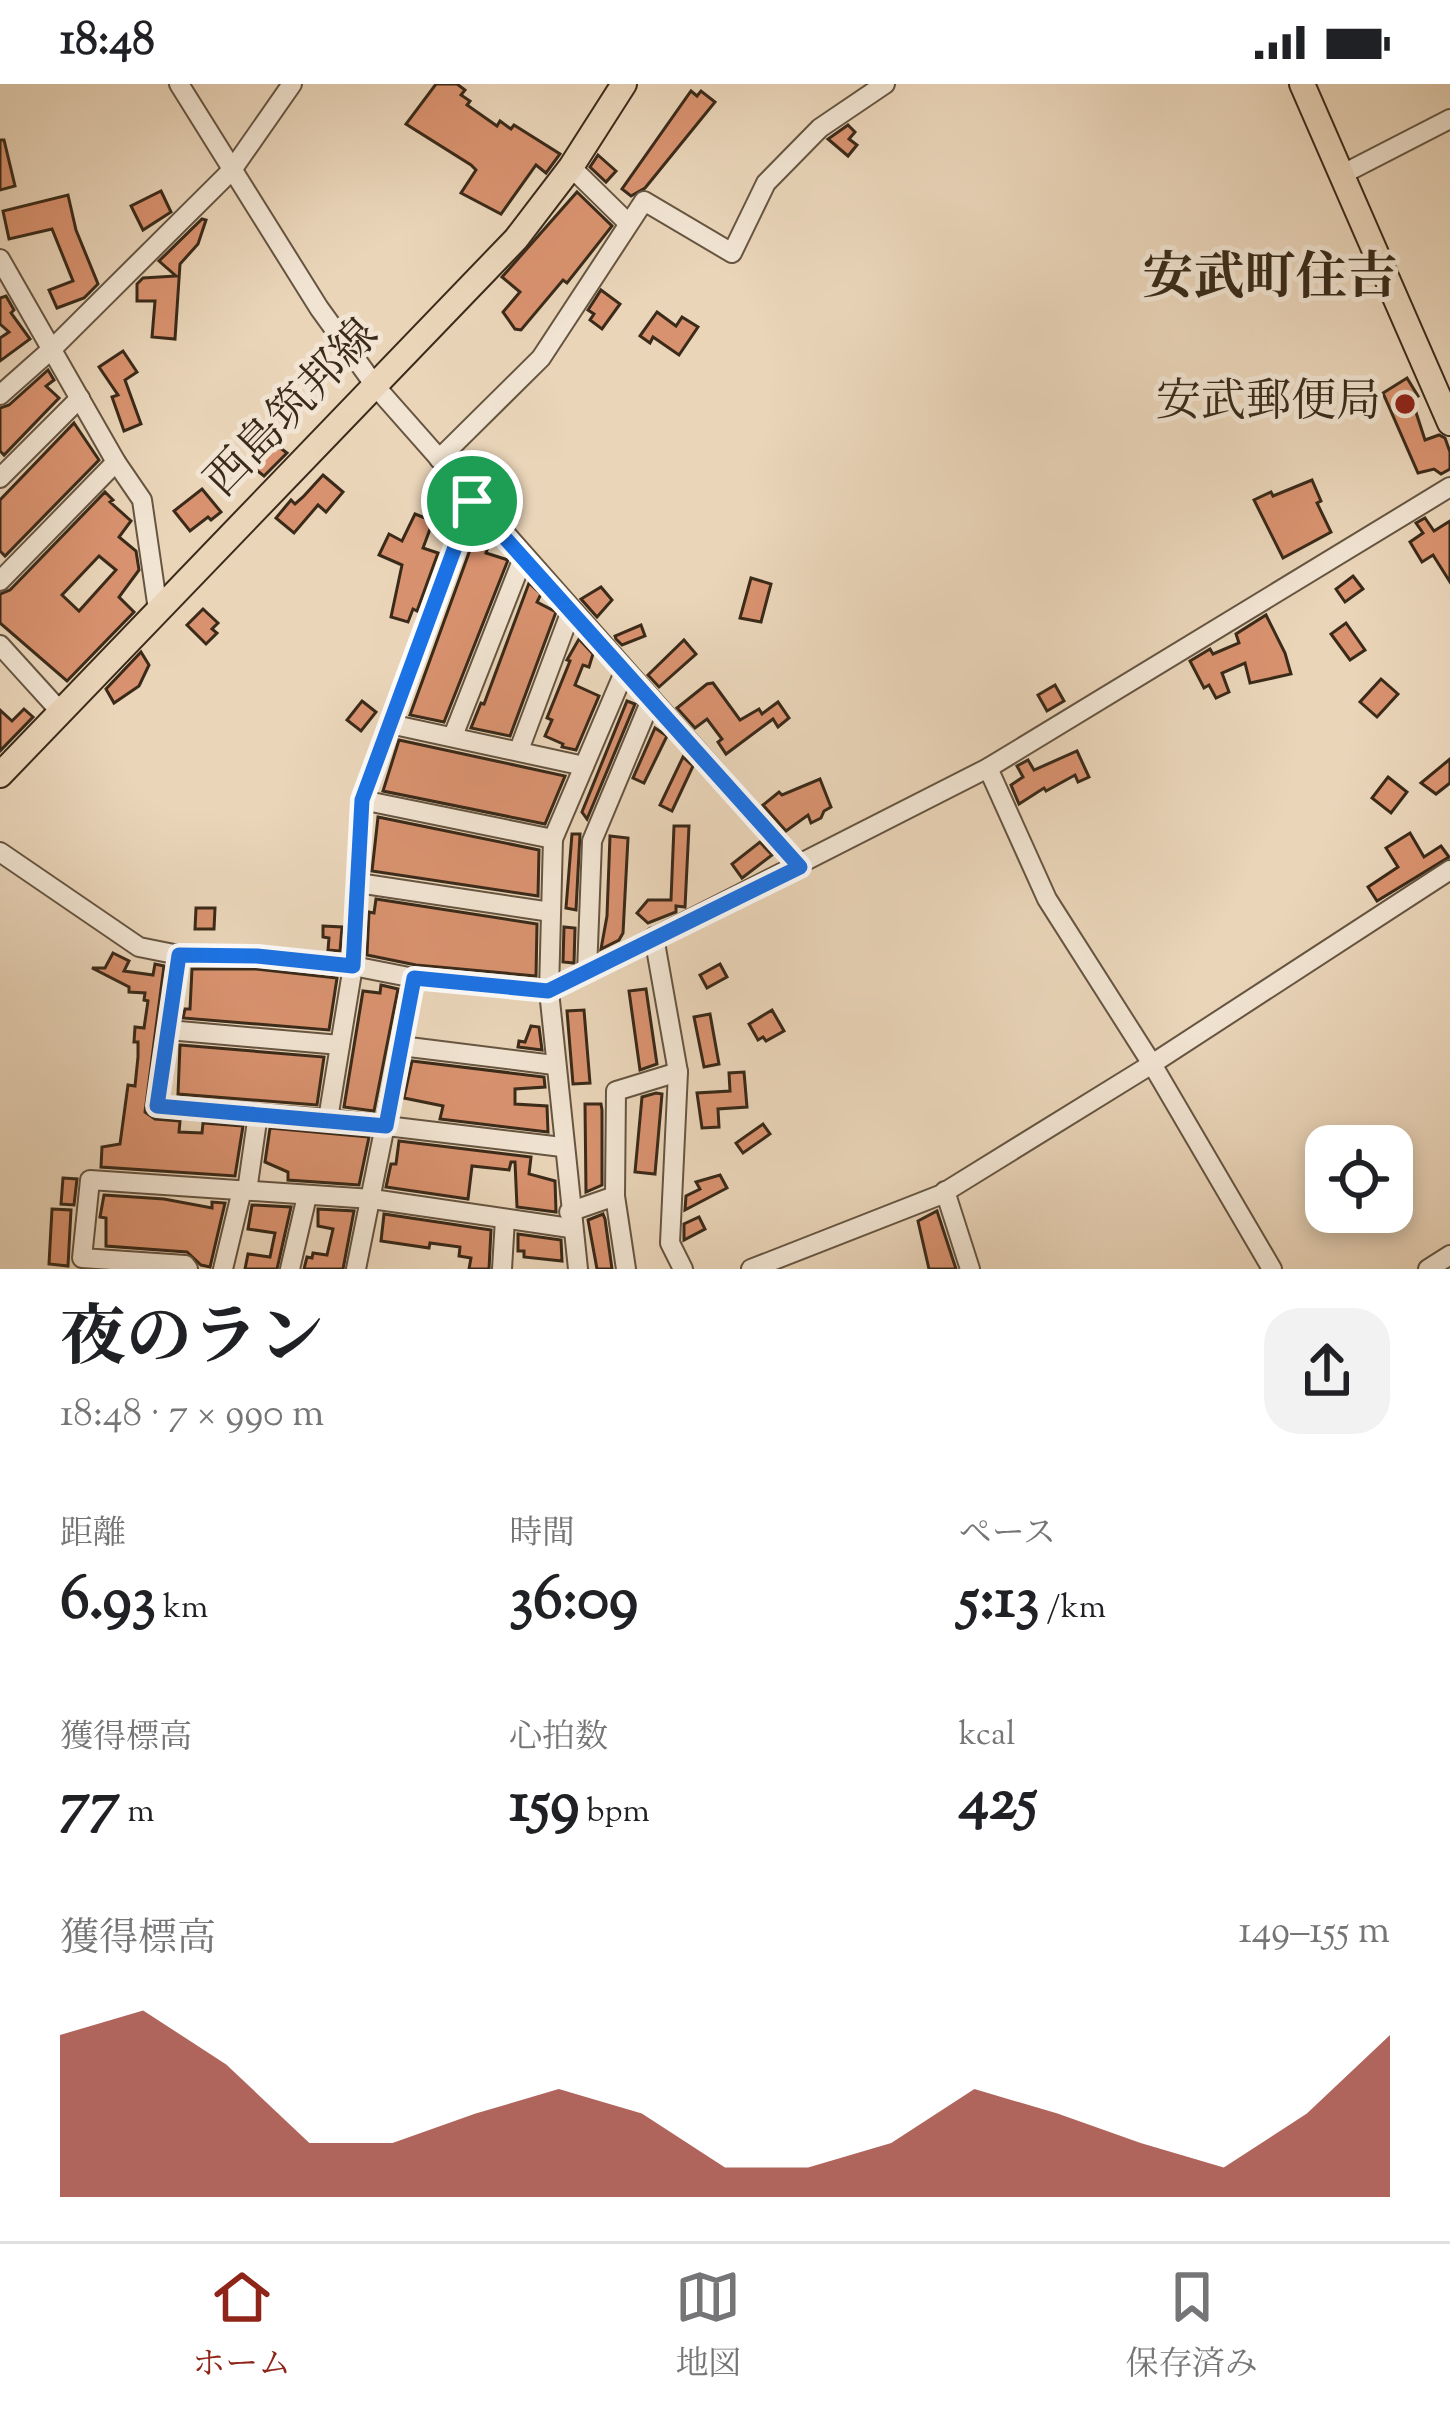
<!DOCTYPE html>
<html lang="ja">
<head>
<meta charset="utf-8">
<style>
  :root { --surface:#fff; --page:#f2f2f2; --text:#202124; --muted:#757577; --line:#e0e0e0; --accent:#8f2418 }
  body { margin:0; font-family:"Sorts Mill Goudy","Noto Serif JP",serif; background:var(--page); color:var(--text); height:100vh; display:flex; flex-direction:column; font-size:45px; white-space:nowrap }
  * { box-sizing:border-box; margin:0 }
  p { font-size:39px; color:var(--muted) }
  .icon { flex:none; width:66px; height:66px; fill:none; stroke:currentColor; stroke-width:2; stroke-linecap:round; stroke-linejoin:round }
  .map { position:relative; height:1185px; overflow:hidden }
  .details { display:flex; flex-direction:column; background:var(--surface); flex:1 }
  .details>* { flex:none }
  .fabs { position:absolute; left:1305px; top:1041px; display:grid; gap:24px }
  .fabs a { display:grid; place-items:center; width:108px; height:108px; border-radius:24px; background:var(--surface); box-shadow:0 6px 18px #0003; font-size:60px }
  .pin { position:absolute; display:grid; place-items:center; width:102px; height:102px; color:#fff; margin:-51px; border:6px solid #fff; border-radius:50%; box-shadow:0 3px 12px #0007 }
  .round { display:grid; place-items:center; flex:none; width:126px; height:126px; border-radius:36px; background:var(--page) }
  .headline { display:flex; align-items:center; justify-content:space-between; height:204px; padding:0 60px }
  h1 { font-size:66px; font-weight:700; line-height:90px }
  .figures { display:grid; grid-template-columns:repeat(3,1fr); gap:18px; height:204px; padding:12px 60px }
  .figures div { display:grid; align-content:center }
  .figures b { font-size:60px; font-weight:700 }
  .figures small { font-size:33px; font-weight:400 }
  .figures p { font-size:33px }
  .chart { height:336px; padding:24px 60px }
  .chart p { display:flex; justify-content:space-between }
  .chart svg { width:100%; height:216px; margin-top:12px; fill:var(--accent); opacity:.7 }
  .status { display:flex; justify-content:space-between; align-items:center; height:84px; padding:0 60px; background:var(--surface); direction:ltr }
  .status svg { height:33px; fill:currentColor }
  .dock { display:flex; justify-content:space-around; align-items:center; height:168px; border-top:3px solid var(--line); background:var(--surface); font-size:33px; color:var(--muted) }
  .dock a { display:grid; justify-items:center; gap:6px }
  .dock .on { color:var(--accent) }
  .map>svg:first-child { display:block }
</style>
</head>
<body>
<div class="status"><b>18:48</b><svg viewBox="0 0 49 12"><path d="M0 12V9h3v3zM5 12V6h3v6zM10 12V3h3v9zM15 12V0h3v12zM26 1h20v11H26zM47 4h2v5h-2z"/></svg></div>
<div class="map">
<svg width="1450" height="1185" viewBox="0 0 1450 1185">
  <rect width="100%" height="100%" fill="#ead5b9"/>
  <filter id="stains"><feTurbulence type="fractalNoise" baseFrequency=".00167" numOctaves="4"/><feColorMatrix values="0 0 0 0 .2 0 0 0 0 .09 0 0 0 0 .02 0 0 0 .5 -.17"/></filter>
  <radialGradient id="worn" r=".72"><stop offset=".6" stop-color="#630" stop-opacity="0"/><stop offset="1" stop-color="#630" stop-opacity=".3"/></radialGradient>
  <g fill="#d9926f" stroke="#3a2a19" stroke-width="3" fill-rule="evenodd">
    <polygon points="436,0 457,0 465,6 461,11 470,17 467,21 497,42 500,37 511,45 514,41 560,70 546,89 536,81 501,130 461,109 476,86 471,81 406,40"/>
    <polygon points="691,7 697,12 701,7 715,18 645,104 631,112 622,105"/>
    <polygon points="848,41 855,48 849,55 857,61 848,72 828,55"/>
    <polygon points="0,56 4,56 15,102 0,106"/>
    <polygon points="598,71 616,87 606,98 590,83"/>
    <polygon points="161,107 171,128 143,146 131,122"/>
    <polygon points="577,108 612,142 567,199 563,196 521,246 515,245 503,228 520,208 502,193"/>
    <polygon points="68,111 76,146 98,200 84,214 57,224 49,206 73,197 52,145 9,155 3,127"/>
    <polygon points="202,135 206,136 198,160 180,180 175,255 152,253 155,217 137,217 137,200 143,194 176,192 159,177"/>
    <polygon points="601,206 620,220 602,245 590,236 594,230 588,226"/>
    <polygon points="6,212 14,226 11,229 30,255 0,277 0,254 9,248 0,240 0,214"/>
    <polygon points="657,228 676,242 682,233 698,243 679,271 653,253 650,259 640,252"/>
    <polygon points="123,267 137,288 125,296 141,340 124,347 112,313 118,311 99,283"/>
    <polygon points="48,286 54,296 46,302 59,314 4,371 0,367 0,324 9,321"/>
    <polygon points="1407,294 1418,312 1412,316 1425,356 1439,351 1445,354 1450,368 1450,385 1441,390 1434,385 1418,389 1383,309"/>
    <polygon points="74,339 99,376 5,472 0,467 0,416"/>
    <polygon points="275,360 287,369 264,392 255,385"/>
    <polygon points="323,391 343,408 326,428 318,421 294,449 276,434 291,416 295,420 303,413"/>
    <polygon points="1312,396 1321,417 1317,419 1331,448 1283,474 1254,416 1271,408 1273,412"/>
    <polygon points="202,405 221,428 211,436 208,433 190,447 174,427"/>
    <path d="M105 408 113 416 110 418 131 437 119 453 136 467 139 486 119 513 134 528 67 597 0 539V510L10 506ZM99 472 116 486 79 527 62 511Z"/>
    <polygon points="415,430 433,437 423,464 438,469 417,527 413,525 408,538 391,533 402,481 379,471 389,450 402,457"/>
    <polygon points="1425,434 1434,447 1450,437 1450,498 1433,471 1422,478 1410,458 1423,449 1416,439"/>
    <polygon points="478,444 491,454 486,469 508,476 444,638 410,631"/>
    <polygon points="1353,492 1363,505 1345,518 1336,505"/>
    <polygon points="751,494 771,500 761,538 740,534"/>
    <polygon points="529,499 541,510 537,518 556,528 510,652 471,644 481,619 484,620"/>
    <polygon points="601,503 612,516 597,533 581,515"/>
    <polygon points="203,525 218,539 212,545 217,549 206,560 187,541"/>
    <polygon points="1266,531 1285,569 1291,590 1250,599 1245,579 1222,589 1229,608 1216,614 1209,601 1204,604 1190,577 1210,565 1213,570 1239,559 1236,550"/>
    <polygon points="1346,539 1365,566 1350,576 1331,550"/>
    <polygon points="641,541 645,552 622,561 616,555 615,552"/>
    <polygon points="579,555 593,570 589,583 583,581 575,601 599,612 576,666 562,663 563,660 545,652 552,636 547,634 570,577 567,576"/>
    <polygon points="684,556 696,570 659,603 648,591"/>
    <polygon points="141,568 149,581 139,602 114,619 106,605"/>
    <polygon points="1381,595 1398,610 1377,633 1360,618"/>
    <polygon points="713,599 740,636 759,625 762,630 778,618 789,634 778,643 773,635 726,670 718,658 722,655 707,635 695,644 677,624 707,600"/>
    <polygon points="1055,601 1064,617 1047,627 1038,611"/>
    <polygon points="362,617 376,628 361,647 347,636"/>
    <polygon points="627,617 635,620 587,735 582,728"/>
    <polygon points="24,625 33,633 0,667 0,626 12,637"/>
    <polygon points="655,644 667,652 644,699 633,694"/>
    <polygon points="399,656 565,692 545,740 383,707"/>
    <polygon points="1077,667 1089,693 1078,698 1075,691 1046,707 1044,704 1019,720 1011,701 1023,693 1017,682 1028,676 1034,686"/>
    <polygon points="683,673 693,682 672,727 660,721"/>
    <polygon points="1450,675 1450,699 1436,710 1421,699"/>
    <polygon points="1388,693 1407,708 1391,729 1372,714"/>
    <polygon points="820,695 831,723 824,727 821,734 811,739 808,731 786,747 763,721 779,708 782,711"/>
    <polygon points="378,733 539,766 538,812 372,787"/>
    <polygon points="674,742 689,742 685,823 676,822 676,828 648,839 637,829 648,816 671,816"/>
    <polygon points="1410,749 1424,773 1441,762 1449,773 1377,817 1368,803 1398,783 1386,764"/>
    <polygon points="572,750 580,750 576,826 566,824"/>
    <polygon points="610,752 628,754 623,849 619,856 601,865 607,832"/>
    <polygon points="760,758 772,771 742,794 732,780"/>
    <polygon points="376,815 537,840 536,892 416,881 367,871 369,828 374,829"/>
    <polygon points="196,824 215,824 214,845 195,845"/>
    <polygon points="323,842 342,843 340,867 328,866 329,854 323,853"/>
    <polygon points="564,843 575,844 574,879 563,878"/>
    <polygon points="113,869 129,877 124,887 153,891 155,880 164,882 145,1028 155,1035 180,1037 179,1048 202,1049 203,1039 243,1042 235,1092 101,1083 102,1063 120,1060 128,1001 135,1002 138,973 138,958 134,958 135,943 144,944 148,917 144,916 145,909 129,908 129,903 92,884 105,884"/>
    <polygon points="720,880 727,893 707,904 700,891"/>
    <polygon points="192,885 256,885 337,894 329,946 183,934 185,925 190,925"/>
    <polygon points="381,901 398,905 374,1027 344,1023 363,907 380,909"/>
    <polygon points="646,905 657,980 640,986 629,907"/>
    <polygon points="584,926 590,999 573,1000 567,927"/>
    <polygon points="772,926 784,947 766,957 763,953 758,956 749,940"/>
    <polygon points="710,930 719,980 704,983 694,933"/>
    <polygon points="531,942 539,943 542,966 518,963 519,957 525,958"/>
    <polygon points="180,961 324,973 317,1021 178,1010"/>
    <polygon points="412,977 544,993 545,1003 515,1005 515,1020 547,1022 548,1048 440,1035 443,1022 404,1014"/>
    <polygon points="744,988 747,1023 718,1025 719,1043 702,1044 697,1009 730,1007 729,989"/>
    <polygon points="656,1009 662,1010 655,1090 635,1088 642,1013"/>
    <polygon points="585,1020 601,1020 602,1026 602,1101 586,1108"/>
    <polygon points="763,1040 770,1050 743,1069 736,1059"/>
    <polygon points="270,1044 369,1053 359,1101 288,1096 288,1088 265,1078"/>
    <polygon points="399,1057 531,1073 529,1090 555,1097 556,1128 517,1123 515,1078 511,1078 509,1086 472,1082 468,1115 386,1103 391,1080 396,1080"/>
    <polygon points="720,1091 727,1104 685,1126 686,1112 700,1105 696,1098"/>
    <polygon points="63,1094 77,1095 74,1121 61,1120"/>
    <polygon points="104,1111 164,1115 212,1124 212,1118 225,1119 210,1183 201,1181 187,1168 106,1162 106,1134 100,1133"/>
    <polygon points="252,1121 291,1123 277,1185 245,1185 248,1170 270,1173 275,1149 248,1145"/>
    <polygon points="52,1125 71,1126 68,1182 49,1180"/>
    <polygon points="318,1125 354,1127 343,1185 304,1185 307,1173 312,1174 313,1169 327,1171 333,1145 318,1142"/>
    <polygon points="937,1127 956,1185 929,1185 918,1137"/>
    <polygon points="384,1130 491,1146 489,1185 469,1185 471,1174 459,1172 460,1163 430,1159 429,1164 381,1157"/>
    <polygon points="603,1130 605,1135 612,1185 597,1185 588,1136"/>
    <polygon points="699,1133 705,1145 684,1156 684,1140"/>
    <polygon points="518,1150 561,1156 562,1177 524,1173 524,1167 518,1167"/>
  </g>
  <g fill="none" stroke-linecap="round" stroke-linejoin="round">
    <defs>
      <g id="minor">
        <polyline points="179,0 319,224 376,303 800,783"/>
        <polyline points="571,83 627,138"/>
        <polyline points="1341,91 1450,35"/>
        <polyline points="0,175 116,378 142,416 158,526"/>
        <polyline points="0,311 53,264 232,86 292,0"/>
        <polyline points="439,375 541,274 644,117 732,169 766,99 820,44 885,0"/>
        <polyline points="0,394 80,314"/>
        <polyline points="0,497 116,378"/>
        <polyline points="0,561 59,626"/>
        <polyline points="390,640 584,682"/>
        <polyline points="453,652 523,474"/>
        <polyline points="519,666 571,527"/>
        <polyline points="988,684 1047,815 1152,980 1272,1185"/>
        <polyline points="362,716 553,755"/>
        <polyline points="0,768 139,863 179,871 257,872 353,882 414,894 549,907 988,684 1450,403"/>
        <polyline points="358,799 551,828"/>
        <polyline points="654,853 678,988 670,1159 683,1185"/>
        <polyline points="179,871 157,1022 258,1030 247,1107"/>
        <polyline points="587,888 592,757 651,616"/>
        <polyline points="168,946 340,961"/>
        <polyline points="401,962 414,894"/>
        <polyline points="258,1030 328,1035 353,882 362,716 472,417"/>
        <polyline points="328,1035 562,1063"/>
        <polyline points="945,1107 970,1185"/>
        <polyline points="569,1128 615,1112"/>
        <polyline points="188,1185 185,1181 82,1174 90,1096 372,1115 570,1144"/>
        <polyline points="223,1185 242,1106"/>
        <polyline points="290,1185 307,1112"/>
        <polyline points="356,1185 401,962 554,981"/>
        <polyline points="502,1185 505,1135"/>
        <polyline points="578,1185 549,907 553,755 625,586"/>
        <polyline points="626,1185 615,1112 616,1007 678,988"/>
        <polyline points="751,1185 940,1111 1152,980 1450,786"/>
        <polyline points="1428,1185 1450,1171"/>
      </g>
      <g id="major">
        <polyline points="1302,0 1450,339"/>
        <polyline points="0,691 516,155 571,83 624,0"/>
      </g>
    </defs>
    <use href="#minor" stroke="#665541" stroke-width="22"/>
    <use href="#major" stroke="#3a2a19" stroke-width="28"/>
    <use href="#minor" stroke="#f1e4d2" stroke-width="18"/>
    <use href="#major" stroke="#ead5b9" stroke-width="24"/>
  </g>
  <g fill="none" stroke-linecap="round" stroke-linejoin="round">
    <defs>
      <polygon id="route" points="472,417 800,783 548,907 414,894 386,1042 157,1022 179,871 257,872 353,882 362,716"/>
    </defs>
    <use href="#route" stroke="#fff" stroke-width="24"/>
    <use href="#route" stroke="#1a73e8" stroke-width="15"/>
  </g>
  <circle fill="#8f2418" stroke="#f1e4d2" stroke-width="4.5" cx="1405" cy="320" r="12"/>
  <g text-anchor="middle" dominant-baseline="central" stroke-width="10" stroke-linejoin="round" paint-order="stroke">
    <g font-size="45" fill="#3a2a19" stroke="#f1e4d2" text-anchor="end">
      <text x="1381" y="320">安武郵便局</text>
    </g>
    <g font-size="45" fill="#3a2a19" stroke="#f1e4d2">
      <text transform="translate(294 326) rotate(-46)">西島筑邦線</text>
    </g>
    <g font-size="51" font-weight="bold" fill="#3a2a19" stroke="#f1e4d2">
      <text x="1270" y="196">安武町住吉</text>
    </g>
  </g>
  <rect width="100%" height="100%" filter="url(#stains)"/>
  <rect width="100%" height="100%" fill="url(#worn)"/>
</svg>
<div class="fabs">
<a><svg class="icon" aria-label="locate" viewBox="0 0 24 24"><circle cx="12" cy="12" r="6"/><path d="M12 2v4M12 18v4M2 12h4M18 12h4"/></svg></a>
</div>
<div class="pin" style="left:472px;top:417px;background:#1e9e55"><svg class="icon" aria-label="arrive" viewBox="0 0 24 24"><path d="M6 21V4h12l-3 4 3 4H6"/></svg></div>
</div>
<section class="details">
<div class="headline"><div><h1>夜のラン</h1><p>18:48 · 7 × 990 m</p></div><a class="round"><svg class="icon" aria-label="share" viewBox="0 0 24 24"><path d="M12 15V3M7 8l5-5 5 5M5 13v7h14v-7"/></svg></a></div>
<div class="figures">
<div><p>距離</p><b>6.93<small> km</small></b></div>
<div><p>時間</p><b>36:09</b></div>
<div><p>ペース</p><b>5:13<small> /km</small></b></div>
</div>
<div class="figures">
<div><p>獲得標高</p><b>77<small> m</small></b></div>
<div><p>心拍数</p><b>159<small> bpm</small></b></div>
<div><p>kcal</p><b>425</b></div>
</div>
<div class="chart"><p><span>獲得標高</span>149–155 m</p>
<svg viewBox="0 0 160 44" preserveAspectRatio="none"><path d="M0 44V11L10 6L20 17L30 33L40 33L50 27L60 22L70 27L80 38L90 38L100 33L110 22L120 27L130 33L140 38L150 27L160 11V44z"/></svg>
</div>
</section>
<nav class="dock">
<a class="on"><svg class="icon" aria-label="home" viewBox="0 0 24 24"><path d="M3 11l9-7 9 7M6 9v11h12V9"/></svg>ホーム</a>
<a><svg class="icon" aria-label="map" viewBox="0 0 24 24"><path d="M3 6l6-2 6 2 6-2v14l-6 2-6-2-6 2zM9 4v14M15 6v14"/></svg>地図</a>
<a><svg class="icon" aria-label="saved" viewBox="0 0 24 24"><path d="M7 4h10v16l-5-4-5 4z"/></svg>保存済み</a>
</nav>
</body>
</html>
